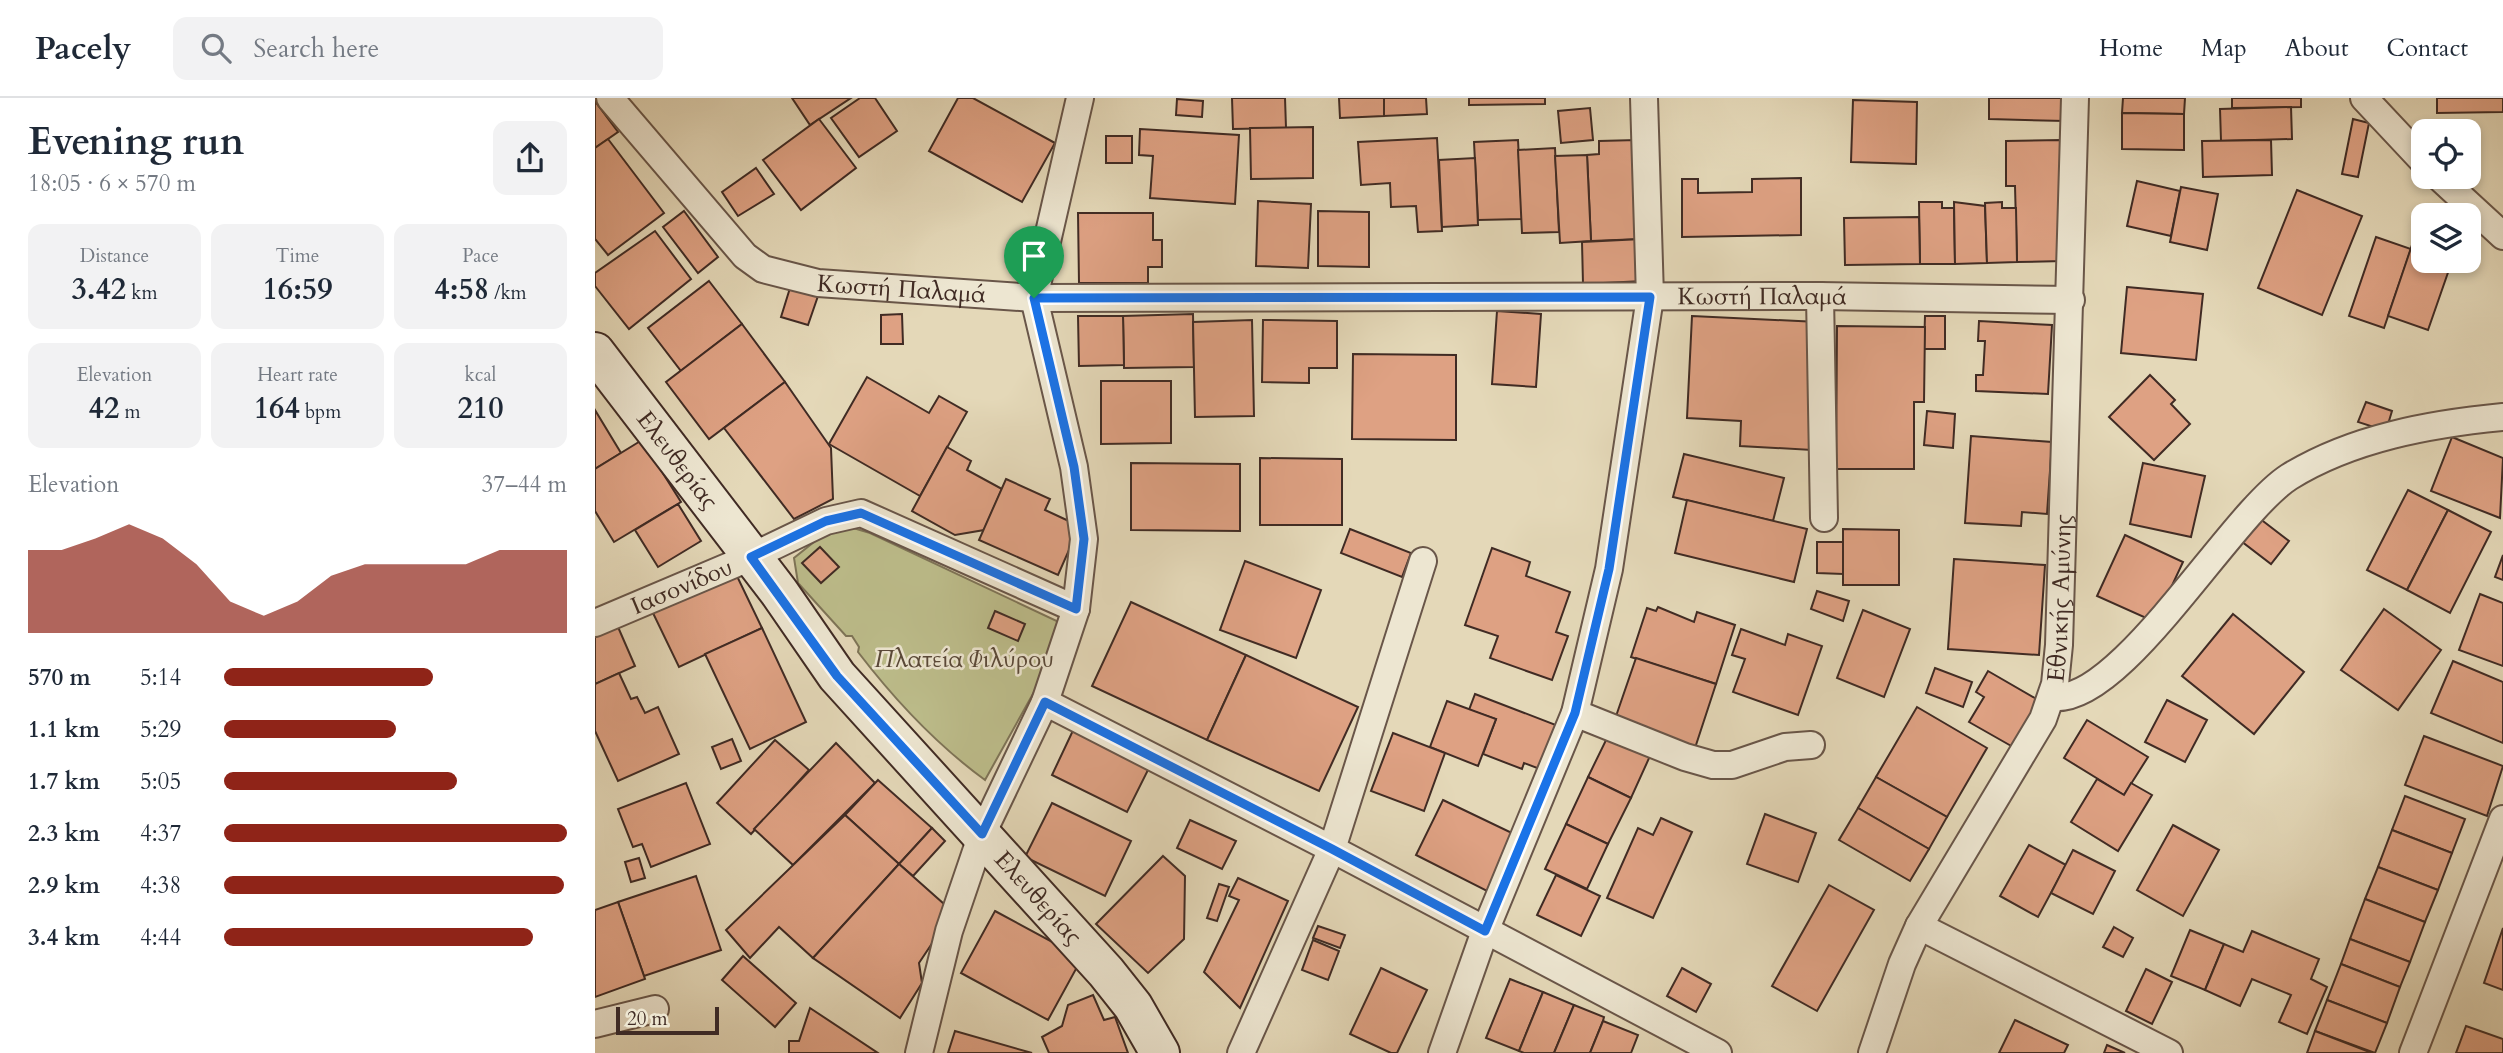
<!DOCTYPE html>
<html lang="en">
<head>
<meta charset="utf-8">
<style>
  :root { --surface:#fff; --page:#f2f2f3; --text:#1f2937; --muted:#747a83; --line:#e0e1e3; --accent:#8f2418 }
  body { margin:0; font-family:Cardo,serif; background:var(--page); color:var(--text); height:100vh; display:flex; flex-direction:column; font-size:26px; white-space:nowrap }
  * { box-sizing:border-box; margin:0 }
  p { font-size:23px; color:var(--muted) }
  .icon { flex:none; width:38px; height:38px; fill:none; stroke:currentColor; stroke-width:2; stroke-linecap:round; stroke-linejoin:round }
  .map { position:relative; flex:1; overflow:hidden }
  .details { display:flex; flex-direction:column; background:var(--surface); width:595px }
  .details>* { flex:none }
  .controls { position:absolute; left:1816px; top:21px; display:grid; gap:14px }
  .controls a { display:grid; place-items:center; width:70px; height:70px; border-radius:14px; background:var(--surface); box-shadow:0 4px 10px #0003; font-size:35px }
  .scale { position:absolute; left:21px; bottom:18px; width:103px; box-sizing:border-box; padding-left:7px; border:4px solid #402b24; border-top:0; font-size:19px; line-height:24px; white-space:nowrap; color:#402b24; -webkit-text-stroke:5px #ede6d1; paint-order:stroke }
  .pin { position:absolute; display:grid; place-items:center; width:60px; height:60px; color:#fff; margin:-72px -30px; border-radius:50% 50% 50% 0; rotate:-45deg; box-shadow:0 0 7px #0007 }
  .pin .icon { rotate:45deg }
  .round { display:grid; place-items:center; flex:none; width:74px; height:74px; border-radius:14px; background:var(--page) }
  .overview { display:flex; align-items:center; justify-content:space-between; height:119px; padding:0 28px }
  h1 { font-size:38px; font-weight:600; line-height:52px }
  .figures { display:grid; grid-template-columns:repeat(3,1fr); gap:10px; height:119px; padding:7px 28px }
  .figures div { display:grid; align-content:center; border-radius:14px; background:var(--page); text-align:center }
  .figures b { font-size:30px; font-weight:600 }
  .figures small { font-size:19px; font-weight:400 }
  .figures p { font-size:19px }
  .chart { height:196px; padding:14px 28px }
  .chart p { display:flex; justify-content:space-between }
  .chart svg { width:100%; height:126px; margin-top:7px; fill:var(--accent); opacity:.7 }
  ul { padding:0 28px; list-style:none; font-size:23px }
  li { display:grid; grid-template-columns:112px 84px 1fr; align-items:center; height:52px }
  li i { height:18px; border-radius:9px; background:var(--accent) }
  header { display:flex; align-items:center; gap:42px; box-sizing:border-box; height:98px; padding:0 35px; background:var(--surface); border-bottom:2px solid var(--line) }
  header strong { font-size:33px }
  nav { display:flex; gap:38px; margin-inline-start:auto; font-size:24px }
  .search { width:490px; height:63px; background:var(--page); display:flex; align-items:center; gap:18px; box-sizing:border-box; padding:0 24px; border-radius:14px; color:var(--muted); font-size:26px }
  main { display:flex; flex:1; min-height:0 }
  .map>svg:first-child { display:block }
</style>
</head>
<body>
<header>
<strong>Pacely</strong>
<div class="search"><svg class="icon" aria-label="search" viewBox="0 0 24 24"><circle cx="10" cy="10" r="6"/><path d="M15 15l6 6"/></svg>Search here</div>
<nav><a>Home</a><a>Map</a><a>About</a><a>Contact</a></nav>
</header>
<main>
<section class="details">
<div class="overview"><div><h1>Evening run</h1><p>18:05 · 6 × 570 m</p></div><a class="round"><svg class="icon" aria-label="share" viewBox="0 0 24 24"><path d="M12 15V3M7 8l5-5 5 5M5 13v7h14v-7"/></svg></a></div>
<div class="figures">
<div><p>Distance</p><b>3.42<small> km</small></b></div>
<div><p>Time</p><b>16:59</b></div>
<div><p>Pace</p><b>4:58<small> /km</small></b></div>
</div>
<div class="figures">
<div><p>Elevation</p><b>42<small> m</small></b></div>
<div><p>Heart rate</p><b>164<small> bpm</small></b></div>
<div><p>kcal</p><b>210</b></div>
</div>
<div class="chart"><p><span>Elevation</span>37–44 m</p>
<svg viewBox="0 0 160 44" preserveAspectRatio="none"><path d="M0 44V15L10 15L20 11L30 6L40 11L50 20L60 33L70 38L80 33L90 24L100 20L110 20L120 20L130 20L140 15L150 15L160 15V44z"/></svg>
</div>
<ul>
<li><b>570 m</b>5:14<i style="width:61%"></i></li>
<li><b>1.1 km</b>5:29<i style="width:50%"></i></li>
<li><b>1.7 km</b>5:05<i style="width:68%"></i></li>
<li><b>2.3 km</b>4:37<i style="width:100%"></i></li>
<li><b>2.9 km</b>4:38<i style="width:99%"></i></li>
<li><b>3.4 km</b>4:44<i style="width:90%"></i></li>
</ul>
</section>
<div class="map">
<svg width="1908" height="955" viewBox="0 0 1908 955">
  <rect width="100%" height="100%" fill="#e4d8b8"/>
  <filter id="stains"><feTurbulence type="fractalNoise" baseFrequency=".00286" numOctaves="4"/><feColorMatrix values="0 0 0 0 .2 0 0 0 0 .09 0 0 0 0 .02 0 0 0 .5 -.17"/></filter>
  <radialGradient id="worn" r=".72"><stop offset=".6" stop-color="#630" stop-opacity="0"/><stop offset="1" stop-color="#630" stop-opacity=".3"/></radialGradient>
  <path fill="#bcbc8a" stroke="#7e7457" stroke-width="2" d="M255 429 275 435 466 525 444 585 390 682C342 647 299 601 263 554L264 549 257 538H251L203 485 199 460 229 436Z"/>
  <g fill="#dea183" stroke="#402b24" stroke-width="2">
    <polygon points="197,0 256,0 215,27"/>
    <polygon points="265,0 280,0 302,33 264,59 236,20"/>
    <polygon points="363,0 378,0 460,45 427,104 334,53"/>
    <polygon points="637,0 690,0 691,30 638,31"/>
    <polygon points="744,0 789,0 789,18 745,20"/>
    <polygon points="789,0 831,0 832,16 789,18"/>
    <polygon points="874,0 950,0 950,6 874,7"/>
    <polygon points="1394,0 1470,0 1470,23 1394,21"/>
    <polygon points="1528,0 1590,0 1589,16 1527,15"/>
    <polygon points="1637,0 1706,0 1706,9 1637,10"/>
    <polygon points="1842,0 1908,0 1908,14 1842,15"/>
    <polygon points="582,1 608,3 607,19 581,17"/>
    <polygon points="1258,2 1322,4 1321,66 1256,64"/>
    <polygon points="0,3 23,34 0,50"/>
    <polygon points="1696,9 1697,41 1626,43 1625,11"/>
    <polygon points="995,10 998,42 966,45 963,13"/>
    <polygon points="1527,15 1589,16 1589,52 1527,51"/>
    <polygon points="224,21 261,70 206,112 168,62"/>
    <polygon points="1758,21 1774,25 1763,79 1747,76"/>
    <polygon points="718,29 718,80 656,81 655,30"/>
    <polygon points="545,31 644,37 640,106 555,100 558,58 544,57"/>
    <rect x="511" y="38" width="26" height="27"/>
    <polygon points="842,40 847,133 823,134 821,108 796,109 795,85 766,87 763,44"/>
    <polygon points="13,41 69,115 13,157 0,141 0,50"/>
    <polygon points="923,42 927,121 883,122 879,44"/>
    <polygon points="1042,42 1047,141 996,143 992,57 1004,56 1004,43"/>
    <polygon points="1466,42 1468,163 1422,164 1420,88 1411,88 1411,43"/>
    <polygon points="1676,42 1677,77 1608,79 1607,43"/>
    <polygon points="960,50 964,134 927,135 923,52"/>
    <polygon points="992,57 996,143 965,145 960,58"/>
    <polygon points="880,60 883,127 847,129 844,62"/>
    <polygon points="161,70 179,96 143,118 127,94"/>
    <polygon points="1206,80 1206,137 1087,139 1087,81 1103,81 1103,95 1157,94 1157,81"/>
    <polygon points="1542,83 1585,93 1576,138 1532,128"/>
    <polygon points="1586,89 1623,96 1612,152 1575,144"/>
    <polygon points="1702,92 1767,118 1727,217 1663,190"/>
    <polygon points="663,103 716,106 713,170 661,168"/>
    <polygon points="1324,104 1347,104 1347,110 1359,110 1360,166 1325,166"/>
    <polygon points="1359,104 1390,108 1392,165 1360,166"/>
    <polygon points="1407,104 1407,110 1421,110 1422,164 1392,165 1390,105"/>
    <polygon points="89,113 123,159 103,175 68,129"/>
    <polygon points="723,113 774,114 774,169 723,168"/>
    <polygon points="483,115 558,115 558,142 567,142 567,169 553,169 553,185 484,185"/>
    <polygon points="1324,119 1325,166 1250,167 1249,120"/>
    <polygon points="60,133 96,181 34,231 0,188 0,175"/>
    <polygon points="1781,139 1816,151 1789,230 1754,218"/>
    <polygon points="1047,141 1049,183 988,186 987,144"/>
    <polygon points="1818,144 1829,148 1829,163 1857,163 1833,232 1793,218"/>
    <polygon points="114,183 147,226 86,273 53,230"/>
    <polygon points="1532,189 1608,196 1601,262 1526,255"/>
    <polygon points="195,190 223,198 213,227 186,219"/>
    <polygon points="902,213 946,216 941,289 897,286"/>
    <polygon points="307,216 308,246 286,246 286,217"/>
    <polygon points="598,216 599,269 529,270 528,218"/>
    <polygon points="483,218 528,218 529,267 484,268"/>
    <polygon points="1097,218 1223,224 1217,352 1145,348 1146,323 1092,320"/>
    <polygon points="1330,218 1350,218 1350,251 1329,251"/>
    <polygon points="657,222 659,318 600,319 598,224"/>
    <polygon points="668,222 742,223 742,270 714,270 714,285 667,284"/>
    <polygon points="1384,223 1457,227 1453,296 1381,293 1381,277 1388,277 1390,243 1383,243"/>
    <polygon points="147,226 190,284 114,341 71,284"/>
    <polygon points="1242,228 1330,229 1329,304 1319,304 1319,371 1241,371"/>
    <polygon points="758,256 861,257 861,342 757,341"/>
    <polygon points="1555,277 1580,302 1576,306 1595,326 1559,362 1514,319"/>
    <polygon points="272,279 334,315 344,298 372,314 325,398 234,346"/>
    <polygon points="506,283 576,283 576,345 506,346"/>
    <polygon points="190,284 236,350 238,401 199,421 129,330"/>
    <polygon points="1771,304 1797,313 1791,333 1763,324"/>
    <polygon points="0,312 26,355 0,371"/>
    <polygon points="1332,313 1360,316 1358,350 1329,347"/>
    <polygon points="1376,338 1457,344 1452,416 1427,414 1426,428 1370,425"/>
    <polygon points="1857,339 1908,360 1905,420 1836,393"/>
    <polygon points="47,342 86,404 19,444 0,413 0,371"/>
    <polygon points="352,349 376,363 372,372 407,391 389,432 360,437 317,413"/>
    <polygon points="1089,356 1189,380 1178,423 1078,399"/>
    <polygon points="665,360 747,361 747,427 665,427"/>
    <polygon points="536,365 645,366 645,433 536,432"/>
    <polygon points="1548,365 1610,378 1596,439 1535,426"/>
    <polygon points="411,381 455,401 450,412 478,425 478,443 463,477 384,442"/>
    <polygon points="1813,392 1853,412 1812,492 1772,472"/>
    <polygon points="1092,402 1212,431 1199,484 1080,455"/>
    <polygon points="83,406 106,443 63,469 40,432"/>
    <polygon points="1853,412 1896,434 1855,515 1812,492"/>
    <polygon points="1664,420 1694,443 1676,466 1646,443"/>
    <polygon points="755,431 816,455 807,479 746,455"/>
    <polygon points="1248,431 1304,432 1304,487 1248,487"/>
    <polygon points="1530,437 1588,464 1560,524 1502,498"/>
    <polygon points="1222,444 1248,444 1248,476 1222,475"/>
    <polygon points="225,449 244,469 226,485 207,465"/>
    <polygon points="897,450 935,464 931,478 975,494 961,534 973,538 957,582 895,560 903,538 870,527"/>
    <polygon points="1908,457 1908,482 1900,479"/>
    <polygon points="1359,461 1450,467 1444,557 1353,551"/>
    <polygon points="650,463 726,492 701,560 625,532"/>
    <polygon points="140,474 167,530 84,569 57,513"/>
    <polygon points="1222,493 1254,503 1248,523 1216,511"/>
    <polygon points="1885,496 1908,505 1908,568 1864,552"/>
    <polygon points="536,504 651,557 612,642 497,588"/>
    <polygon points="1063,509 1099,524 1102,514 1140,527 1121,586 1036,559 1052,510 1061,513"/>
    <polygon points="1789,511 1846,552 1803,612 1746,572"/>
    <polygon points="1268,512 1315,531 1289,599 1242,580"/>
    <polygon points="400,513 430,526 423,543 393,530"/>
    <polygon points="1638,516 1709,574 1659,636 1587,578"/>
    <polygon points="23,529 40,568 0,586 0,539"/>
    <polygon points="167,530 211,624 155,651 110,556"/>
    <polygon points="1146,531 1190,547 1193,536 1227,548 1203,617 1138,594 1150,561 1137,557"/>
    <polygon points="651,557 763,609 724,693 612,642"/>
    <polygon points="1041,560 1121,586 1100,650 1019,624"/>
    <polygon points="1858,563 1908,584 1908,645 1836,615"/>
    <polygon points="1340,570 1377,584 1368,609 1331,595"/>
    <polygon points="1393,573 1445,603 1418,649 1374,624 1389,599 1381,594"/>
    <polygon points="24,575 36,601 42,599 50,615 63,609 84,656 23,683 0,633 0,586"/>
    <polygon points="880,596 966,629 950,673 929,665 927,671 888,656 901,621 874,612"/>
    <polygon points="1572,602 1612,622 1590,664 1550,644"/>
    <polygon points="852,603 901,621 883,668 835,649"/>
    <polygon points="1322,609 1392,650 1352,719 1281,679"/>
    <polygon points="1492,622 1553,659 1529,697 1469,660"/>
    <polygon points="482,624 556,666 532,714 457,677"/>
    <polygon points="798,635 850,655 829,713 776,693"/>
    <polygon points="1013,638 1055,658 1036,700 993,679"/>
    <polygon points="1829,638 1908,668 1892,718 1810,687"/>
    <polygon points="137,641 146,663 126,671 117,649"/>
    <polygon points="180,642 214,672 156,736 122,705"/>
    <polygon points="241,645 280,685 198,767 159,731"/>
    <polygon points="993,679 1036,700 1013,746 971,726"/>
    <polygon points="1281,679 1352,719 1334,751 1263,710"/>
    <polygon points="1502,681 1529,697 1536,685 1557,697 1523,753 1476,724"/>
    <polygon points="283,682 337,730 304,766 250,717"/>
    <polygon points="91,685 115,746 56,769 47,746 38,749 23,711"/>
    <polygon points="1810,698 1870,721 1857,755 1797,732"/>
    <polygon points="848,702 919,736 892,793 821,757"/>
    <polygon points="457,705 536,743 510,798 430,759"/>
    <polygon points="1263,710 1334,751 1315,783 1244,742"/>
    <polygon points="1170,716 1221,735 1203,784 1152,766"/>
    <polygon points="250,717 304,766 218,860 184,829 155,860 131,832"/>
    <polygon points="1066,720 1097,734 1058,820 1012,800 1043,730 1058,737"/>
    <polygon points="595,722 641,743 627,771 582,750"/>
    <polygon points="971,726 1013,746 992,791 950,771"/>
    <polygon points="1578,727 1624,752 1588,818 1542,792"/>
    <polygon points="337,730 350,743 318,778 304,766"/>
    <polygon points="1797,732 1857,755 1843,792 1783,769"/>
    <polygon points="1434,747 1471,767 1443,819 1405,798"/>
    <polygon points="1478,752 1520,773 1498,816 1456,795"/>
    <polygon points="568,758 590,778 589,841 553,875 501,826"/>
    <polygon points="44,760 50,780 36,784 30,764"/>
    <polygon points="304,766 358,814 324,865 327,885 305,920 218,860"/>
    <polygon points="1783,769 1843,792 1830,824 1770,801"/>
    <polygon points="961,777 1005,798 986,838 942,817"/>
    <polygon points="101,778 126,852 49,878 23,804"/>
    <polygon points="643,780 693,803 645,910 609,874 644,802 634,798"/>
    <polygon points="624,786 634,789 622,823 612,820"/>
    <polygon points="1234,787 1279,812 1222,913 1177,888"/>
    <polygon points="1770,801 1830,824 1815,864 1755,841"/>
    <polygon points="23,804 50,881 0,899 0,812"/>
    <polygon points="400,813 487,860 453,922 366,875"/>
    <polygon points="723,828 750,837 745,850 718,840"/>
    <polygon points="1519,829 1538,840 1528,859 1508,849"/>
    <polygon points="1908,830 1908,892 1889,885"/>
    <polygon points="1595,832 1629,846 1610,892 1576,878"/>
    <polygon points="1657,833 1724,861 1716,881 1732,889 1712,936 1684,924 1696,897 1657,881 1645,908 1610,892 1629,846 1648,854"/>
    <polygon points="1755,841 1815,864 1805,889 1746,866"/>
    <polygon points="718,842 744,853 733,882 707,872"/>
    <polygon points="148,858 201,905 180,929 127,882"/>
    <polygon points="1746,866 1805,889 1792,925 1732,902"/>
    <polygon points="786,870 832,892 802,955 796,955 755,936"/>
    <polygon points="1087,870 1116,886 1101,914 1072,898"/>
    <polygon points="1551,871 1577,884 1557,926 1531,913"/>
    <polygon points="915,881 948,894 924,953 891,940"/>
    <polygon points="948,894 979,907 959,955 929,955 924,953"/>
    <polygon points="498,897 509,922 520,919 533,955 454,955 447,939 467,928 473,907"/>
    <polygon points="1732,902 1792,925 1780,955 1720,933"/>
    <polygon points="979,907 1009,919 1008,923 995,955 959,955"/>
    <polygon points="215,910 283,955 194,955 194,943 204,943"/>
    <polygon points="1420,922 1473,947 1469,955 1404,955"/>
    <polygon points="1008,923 1043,937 1036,955 995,955"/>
    <polygon points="1871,928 1908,941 1908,955 1861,955"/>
    <polygon points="360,933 437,955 353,955"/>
    <polygon points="1720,933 1777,955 1712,955"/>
    <polygon points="1512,947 1530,955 1509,955"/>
  </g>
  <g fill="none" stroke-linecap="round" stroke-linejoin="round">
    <defs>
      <g id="street">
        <path id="s1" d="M15 0 150 158 168 171 223 185 439 200 1225 198 1476 202"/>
        <polyline points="1769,0 1829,64"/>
        <polyline points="1844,79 1908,138"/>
        <polyline points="1225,198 1229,420"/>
        <path id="s2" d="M0 525 156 459 231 423 266 415 481 511"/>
        <path d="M1457 599C1525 609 1635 417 1694 379 1757 340 1835 326 1908 319"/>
        <polyline points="450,604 737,751 1123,955"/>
        <polyline points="980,615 1090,659 1118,667 1137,667 1190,649 1216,647"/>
        <polyline points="1324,828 1574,955"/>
        <polyline points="0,926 60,911"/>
        <polyline points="324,955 354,833 387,736 450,604 481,511 489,441 479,369 439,200 485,0"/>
        <polyline points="646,955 737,751 828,463"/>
        <polyline points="847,955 890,833 980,615 1014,471 1055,199 1049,0"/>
        <path id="s3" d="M1277 955 1307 866 1324 828 1448 621 1460 586 1464 547 1480 0"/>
        <polyline points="1818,955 1908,721"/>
      </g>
      <g id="secondary">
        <path id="s4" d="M0 254 184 494 242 578 511 874 538 908 565 955"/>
      </g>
    </defs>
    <use href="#street" stroke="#695649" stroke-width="30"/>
    <use href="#secondary" stroke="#402b24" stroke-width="42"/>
    <use href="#street" stroke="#ede6d1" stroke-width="26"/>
    <use href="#secondary" stroke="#ede6d1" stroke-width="38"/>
  </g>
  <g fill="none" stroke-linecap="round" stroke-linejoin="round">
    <defs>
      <polygon id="route" points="1055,199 1014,471 980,615 890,833 737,751 450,604 387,736 242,578 156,459 231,423 266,415 481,511 489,441 479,369 439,200"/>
    </defs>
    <use href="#route" stroke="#fff" stroke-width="14"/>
    <use href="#route" stroke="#1a73e8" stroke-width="9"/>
  </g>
  <g text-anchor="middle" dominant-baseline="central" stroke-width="5" stroke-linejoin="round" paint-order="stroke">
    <g font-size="24" fill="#402b24" stroke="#ede6d1">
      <text stroke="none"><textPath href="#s1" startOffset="371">Κωστή Παλαμά</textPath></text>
      <text stroke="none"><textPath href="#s1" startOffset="1232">Κωστή Παλαμά</textPath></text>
      <text stroke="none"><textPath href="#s4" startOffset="136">Ελευθερίας</textPath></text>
      <text stroke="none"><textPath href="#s2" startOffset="94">Ιασονίδου</textPath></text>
      <text stroke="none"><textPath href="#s3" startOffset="500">Εθνικής Αμύνης</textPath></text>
      <text stroke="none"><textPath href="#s4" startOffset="704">Ελευθερίας</textPath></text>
    </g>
    <g font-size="24" font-style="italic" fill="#594838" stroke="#ede6d1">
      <text x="369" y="561">Πλατεία Φιλύρου</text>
    </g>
  </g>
  <rect width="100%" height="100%" filter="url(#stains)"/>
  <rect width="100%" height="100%" fill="url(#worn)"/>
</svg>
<div class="controls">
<a><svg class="icon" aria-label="locate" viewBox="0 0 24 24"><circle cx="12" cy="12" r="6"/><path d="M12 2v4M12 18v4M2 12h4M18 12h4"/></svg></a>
<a><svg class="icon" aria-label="layers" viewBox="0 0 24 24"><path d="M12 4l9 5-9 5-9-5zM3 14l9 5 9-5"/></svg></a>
</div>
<div class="scale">20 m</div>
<div class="pin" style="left:439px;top:200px;background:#1e9e55"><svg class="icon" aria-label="arrive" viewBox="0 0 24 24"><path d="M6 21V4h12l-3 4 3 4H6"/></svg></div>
</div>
</main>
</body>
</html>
